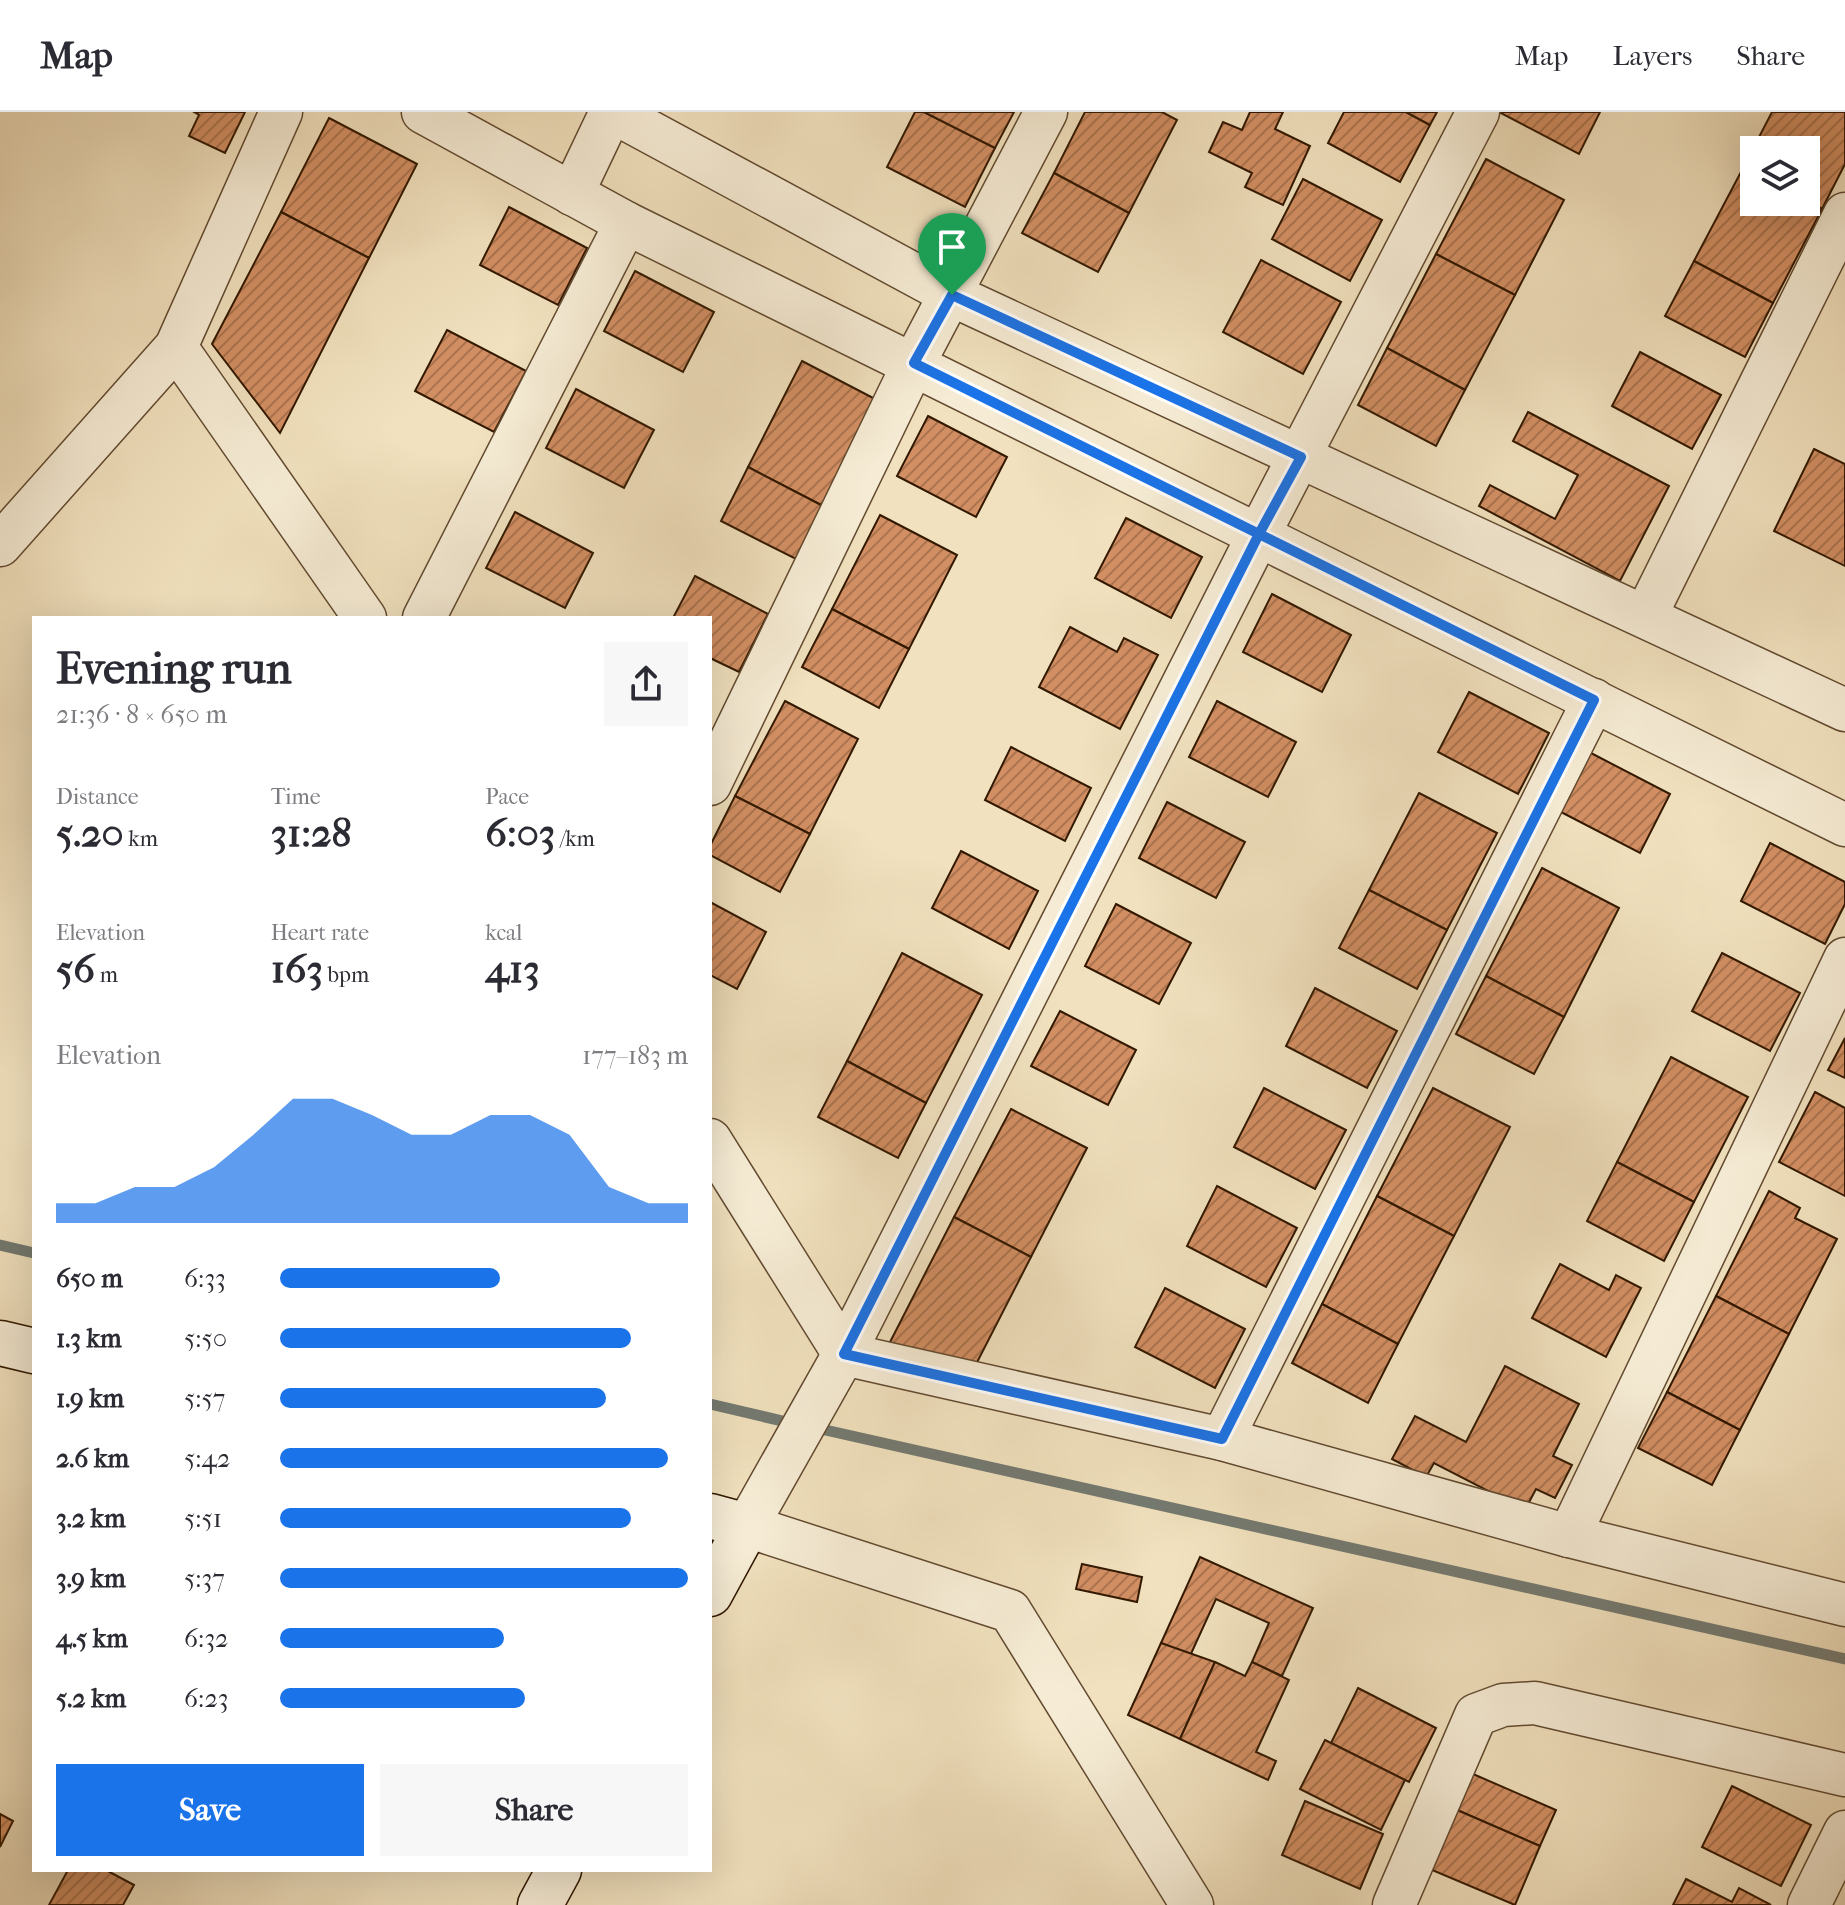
<!DOCTYPE html>
<html lang="en">
<head>
<meta charset="utf-8">
<style>
  :root { --surface:#fff; --page:#f7f7f7; --text:#2b2b33; --muted:#7c7c81; --line:#e1e1e2; --accent:#1a73e8 }
  body { margin:0; font-family:"IM FELL French Canon",serif; background:var(--page); color:var(--text); height:100vh; display:flex; flex-direction:column; font-size:30px; white-space:nowrap }
  * { box-sizing:border-box; margin:0 }
  p { font-size:26px; color:var(--muted) }
  .icon { flex:none; width:44px; height:44px; fill:none; stroke:currentColor; stroke-width:2; stroke-linecap:round; stroke-linejoin:round }
  .map { position:relative; flex:1; overflow:hidden }
  .drawer { position:absolute; left:32px; top:504px; width:680px; height:1256px; display:flex; flex-direction:column; background:var(--surface); border-radius:0px; box-shadow:0 8px 32px #0002 }
  .drawer>* { flex:none }
  .buttons { position:absolute; left:1740px; top:24px; display:grid; gap:16px }
  .buttons a { display:grid; place-items:center; width:80px; height:80px; border-radius:0px; background:var(--surface); box-shadow:0 8px 32px #0002; font-size:40px }
  .pin { position:absolute; display:grid; place-items:center; width:68px; height:68px; color:#fff; margin:-82px -34px; border-radius:50% 50% 50% 0; rotate:-45deg; box-shadow:0 0 8px #0007 }
  .pin .icon { rotate:45deg }
  .round { display:grid; place-items:center; flex:none; width:84px; height:84px; border-radius:0px; background:var(--page) }
  .headline { display:flex; align-items:center; justify-content:space-between; height:136px; padding:0 24px }
  h1 { font-size:44px; font-weight:700; line-height:60px }
  .figures { display:grid; grid-template-columns:repeat(3,1fr); gap:12px; height:136px; padding:8px 24px }
  .figures div { display:grid; align-content:center }
  .figures b { font-size:40px; font-weight:700 }
  .figures small { font-size:22px; font-weight:400 }
  .figures p { font-size:22px }
  .chart { height:224px; padding:16px 24px }
  .chart p { display:flex; justify-content:space-between }
  .chart svg { width:100%; height:144px; margin-top:8px; fill:var(--accent); opacity:.7 }
  .primary-button { display:flex; gap:16px; margin-top:auto; padding:16px 24px }
  .primary-button a { flex:1; height:92px; border-radius:0px; background:var(--accent); color:#fff; font-size:32px; font-weight:700; line-height:92px; text-align:center }
  .primary-button a+a { background:var(--page); color:var(--text) }
  ul { padding:0 24px; list-style:none; font-size:26px }
  li { display:grid; grid-template-columns:128px 96px 1fr; align-items:center; height:60px }
  li i { height:20px; border-radius:10px; background:var(--accent) }
  header { display:flex; align-items:center; gap:48px; box-sizing:border-box; height:112px; padding:0 40px; background:var(--surface); border-bottom:2px solid var(--line) }
  header strong { font-size:38px }
  nav { display:flex; gap:44px; margin-inline-start:auto; font-size:28px }
  .map>svg:first-child { display:block }
</style>
</head>
<body>
<header>
<strong>Map</strong>
<nav><a>Map</a><a>Layers</a><a>Share</a></nav>
</header>
<div class="map">
<svg width="1845" height="1793" viewBox="0 0 1845 1793">
  <defs>
    <pattern id="building-hatch" width="6" height="6" patternUnits="userSpaceOnUse" patternTransform="scale(2)"><rect width="6" height="6" fill="#d28f63"/><path d="M-1 1l2-2M0 6l6-6M5 7l2-2" fill="none" stroke="#ab744f"/></pattern>
  </defs>
  <rect width="100%" height="100%" fill="#f1e1be"/>
  <filter id="stains"><feTurbulence type="fractalNoise" baseFrequency=".0025" numOctaves="4"/><feColorMatrix values="0 0 0 0 .2 0 0 0 0 .09 0 0 0 0 .02 0 0 0 .5 -.17"/></filter>
  <radialGradient id="worn" r=".72"><stop offset=".6" stop-color="#630" stop-opacity="0"/><stop offset="1" stop-color="#630" stop-opacity=".3"/></radialGradient>
  <g fill="none" stroke-linecap="round" stroke-linejoin="round">
    <g stroke="#747a71" stroke-width="11">
      <polyline points="0,1133 34,1141"/>
      <polyline points="710,1292 795,1312"/>
      <polyline points="812,1315 1845,1547"/>
    </g>
  </g>
  <g fill="url(#building-hatch)" stroke="#321800" stroke-width="2">
    <polygon points="194,0 245,0 225,41 189,24 199,3"/>
    <polygon points="915,0 924,0 995,36 965,95 887,55"/>
    <polygon points="924,0 1014,0 995,36"/>
    <polygon points="1085,0 1162,0 1177,8 1129,101 1054,61"/>
    <polygon points="1250,0 1283,0 1275,17 1310,34 1283,93 1245,75 1252,61 1209,40 1223,10 1242,18"/>
    <polygon points="1344,0 1406,0 1430,13 1400,70 1328,31"/>
    <polygon points="1406,0 1437,0 1430,13"/>
    <polygon points="1499,0 1600,0 1579,42"/>
    <polygon points="1772,0 1845,0 1845,52 1822,97 1806,89 1806,38 1754,38 1754,62 1743,56"/>
    <polygon points="329,6 417,52 369,146 281,100"/>
    <polygon points="1486,47 1564,88 1515,183 1436,142"/>
    <polygon points="1743,56 1754,62 1754,90 1806,89 1822,97 1773,191 1694,149"/>
    <polygon points="1054,61 1129,101 1098,160 1022,121"/>
    <polygon points="1303,67 1382,108 1350,169 1272,127"/>
    <polygon points="509,95 587,136 558,193 480,153"/>
    <polygon points="281,100 369,146 280,321 212,232"/>
    <polygon points="1436,142 1515,183 1465,278 1387,236"/>
    <polygon points="1261,148 1341,190 1303,262 1223,220"/>
    <polygon points="1694,149 1773,191 1745,245 1665,204"/>
    <polygon points="635,159 714,200 683,260 604,219"/>
    <polygon points="447,218 526,259 494,320 415,279"/>
    <polygon points="1387,236 1465,278 1436,334 1358,293"/>
    <polygon points="1640,240 1721,283 1692,337 1612,294"/>
    <polygon points="802,249 877,288 823,394 748,355"/>
    <polygon points="576,277 654,318 624,376 546,336"/>
    <polygon points="1528,300 1669,374 1620,469 1479,394 1490,373 1555,407 1578,363 1513,329"/>
    <polygon points="928,304 1007,345 976,405 897,364"/>
    <polygon points="1814,337 1845,352 1845,454 1774,419"/>
    <polygon points="748,355 823,394 796,447 721,409"/>
    <polygon points="515,400 593,441 565,496 486,456"/>
    <polygon points="880,403 957,443 909,537 832,497"/>
    <polygon points="1126,406 1202,445 1171,506 1095,466"/>
    <polygon points="695,464 768,502 739,560 710,546 710,506 673,506"/>
    <polygon points="1272,482 1351,523 1322,580 1243,540"/>
    <polygon points="832,497 909,537 879,596 802,555"/>
    <polygon points="1070,515 1117,540 1124,526 1158,543 1120,617 1039,575"/>
    <polygon points="1469,580 1549,621 1518,682 1438,640"/>
    <polygon points="785,589 858,627 810,722 735,684"/>
    <polygon points="1217,589 1296,630 1268,685 1189,645"/>
    <polygon points="1011,635 1091,676 1065,729 985,688"/>
    <polygon points="1589,640 1670,682 1640,741 1559,699"/>
    <polygon points="1419,681 1497,721 1447,818 1369,778"/>
    <polygon points="735,684 810,722 780,780 710,743 710,734"/>
    <polygon points="1167,690 1245,730 1216,786 1139,746"/>
    <polygon points="1770,731 1845,770 1845,792 1825,832 1741,789"/>
    <polygon points="961,739 1038,779 1009,837 932,796"/>
    <polygon points="1542,756 1619,796 1564,905 1486,864"/>
    <polygon points="1369,778 1447,818 1417,877 1339,836"/>
    <polygon points="710,790 766,820 737,877 710,863"/>
    <polygon points="1116,792 1191,831 1159,892 1085,854"/>
    <polygon points="902,841 982,883 926,991 847,949"/>
    <polygon points="1722,841 1800,881 1770,939 1692,899"/>
    <polygon points="1486,864 1564,905 1534,962 1456,922"/>
    <polygon points="1315,876 1397,919 1367,976 1286,934"/>
    <polygon points="1060,899 1136,938 1108,993 1031,954"/>
    <polygon points="1845,926 1845,966 1828,958"/>
    <polygon points="1671,945 1748,985 1694,1090 1617,1050"/>
    <polygon points="847,949 926,991 898,1046 818,1005"/>
    <polygon points="1264,976 1346,1018 1315,1077 1234,1035"/>
    <polygon points="1433,976 1510,1015 1454,1124 1377,1084"/>
    <polygon points="1815,980 1845,996 1845,1084 1779,1050"/>
    <polygon points="1011,997 1087,1036 1031,1145 954,1105"/>
    <polygon points="1617,1050 1694,1090 1664,1149 1587,1109"/>
    <polygon points="1217,1074 1297,1116 1266,1175 1187,1134"/>
    <polygon points="1769,1079 1800,1096 1795,1106 1837,1127 1789,1222 1716,1184"/>
    <polygon points="1377,1084 1454,1124 1398,1232 1322,1192"/>
    <polygon points="954,1105 1031,1145 971,1262 887,1236"/>
    <polygon points="1560,1152 1609,1178 1616,1163 1641,1176 1606,1245 1532,1206"/>
    <polygon points="1165,1176 1245,1217 1215,1276 1135,1235"/>
    <polygon points="1716,1184 1789,1222 1740,1318 1667,1280"/>
    <polygon points="1322,1192 1398,1232 1368,1291 1292,1251"/>
    <polygon points="1505,1254 1579,1292 1553,1344 1572,1353 1555,1386 1536,1377 1525,1398 1434,1351 1426,1365 1392,1347 1415,1304 1466,1330"/>
    <polygon points="1667,1280 1740,1318 1712,1373 1638,1336"/>
    <polygon points="1200,1445 1313,1496 1282,1564 1252,1550 1269,1511 1216,1487 1190,1544 1161,1531"/>
    <polygon points="1082,1452 1142,1465 1137,1490 1076,1477"/>
    <polygon points="1161,1531 1215,1550 1180,1627 1128,1603"/>
    <polygon points="1215,1550 1245,1564 1252,1550 1289,1568 1256,1640 1276,1649 1268,1668 1180,1627"/>
    <polygon points="1358,1576 1436,1616 1409,1670 1331,1631"/>
    <polygon points="1325,1628 1405,1668 1381,1718 1300,1677"/>
    <polygon points="1473,1662 1556,1698 1540,1734 1457,1698"/>
    <polygon points="1732,1674 1811,1713 1781,1774 1702,1735"/>
    <polygon points="1305,1689 1383,1722 1360,1777 1282,1743"/>
    <polygon points="1457,1698 1540,1734 1515,1793 1432,1758"/>
    <polygon points="0,1702 13,1709 0,1735"/>
    <polygon points="68,1758 106,1758 134,1773 123,1793 49,1793"/>
    <polygon points="1686,1767 1732,1790 1739,1776 1771,1793 1673,1793"/>
  </g>
  <g fill="none" stroke-linecap="round" stroke-linejoin="round">
    <defs>
      <g id="street">
        <polyline points="423,0 626,111 1845,713"/>
        <polyline points="613,0 952,183 1845,598"/>
        <polyline points="572,82 611,0"/>
        <polyline points="176,235 365,506"/>
        <polyline points="0,433 176,235 281,0"/>
        <polyline points="1646,503 1845,102"/>
        <polyline points="424,506 626,111"/>
        <polyline points="710,672 914,251 1046,0"/>
        <polyline points="710,1028 844,1242 1222,1327 1569,1424 1845,1493"/>
        <polyline points="1222,1327 1594,588"/>
        <polyline points="1569,1424 1845,847"/>
        <polyline points="1192,1793 1010,1499 747,1414 844,1242 1259,422 1478,0"/>
        <polyline points="1394,1793 1476,1603 1503,1593 1535,1591 1845,1663"/>
        <polyline points="1809,1793 1845,1720"/>
      </g>
      <g id="secondary">
        <polyline points="0,1231 34,1239"/>
        <polyline points="710,1404 747,1414 710,1482"/>
        <polyline points="540,1793 559,1758"/>
      </g>
    </defs>
    <use href="#street" stroke="#624a30" stroke-width="45"/>
    <use href="#secondary" stroke="#321800" stroke-width="47"/>
    <use href="#street" stroke="#f6ecd5" stroke-width="42"/>
    <use href="#secondary" stroke="#f6ecd5" stroke-width="44"/>
  </g>
  <g fill="none" stroke-linecap="round" stroke-linejoin="round">
    <defs>
      <polyline id="route" points="952,183 914,251 1259,422 844,1242 1222,1327 1594,588 1259,422 1301,345 952,183"/>
    </defs>
    <use href="#route" stroke="#fff" stroke-width="16"/>
    <use href="#route" stroke="#1a73e8" stroke-width="10"/>
  </g>
  <rect width="100%" height="100%" filter="url(#stains)"/>
  <rect width="100%" height="100%" fill="url(#worn)"/>
</svg>
<div class="buttons">
<a><svg class="icon" aria-label="layers" viewBox="0 0 24 24"><path d="M12 4l9 5-9 5-9-5zM3 14l9 5 9-5"/></svg></a>
</div>
<div class="pin" style="left:952px;top:183px;background:#1e9e55"><svg class="icon" aria-label="arrive" viewBox="0 0 24 24"><path d="M6 21V4h12l-3 4 3 4H6"/></svg></div>
<section class="drawer">
<div class="headline"><div><h1>Evening run</h1><p>21:36 · 8 × 650 m</p></div><a class="round"><svg class="icon" aria-label="share" viewBox="0 0 24 24"><path d="M12 15V3M7 8l5-5 5 5M5 13v7h14v-7"/></svg></a></div>
<div class="figures">
<div><p>Distance</p><b>5.20<small> km</small></b></div>
<div><p>Time</p><b>31:28</b></div>
<div><p>Pace</p><b>6:03<small> /km</small></b></div>
</div>
<div class="figures">
<div><p>Elevation</p><b>56<small> m</small></b></div>
<div><p>Heart rate</p><b>163<small> bpm</small></b></div>
<div><p>kcal</p><b>413</b></div>
</div>
<div class="chart"><p><span>Elevation</span>177–183 m</p>
<svg viewBox="0 0 160 44" preserveAspectRatio="none"><path d="M0 44V38L10 38L20 33L30 33L40 27L50 17L60 6L70 6L80 11L90 17L100 17L110 11L120 11L130 17L140 33L150 38L160 38V44z"/></svg>
</div>
<ul>
<li><b>650 m</b>6:33<i style="width:54%"></i></li>
<li><b>1.3 km</b>5:50<i style="width:86%"></i></li>
<li><b>1.9 km</b>5:57<i style="width:80%"></i></li>
<li><b>2.6 km</b>5:42<i style="width:95%"></i></li>
<li><b>3.2 km</b>5:51<i style="width:86%"></i></li>
<li><b>3.9 km</b>5:37<i style="width:100%"></i></li>
<li><b>4.5 km</b>6:32<i style="width:55%"></i></li>
<li><b>5.2 km</b>6:23<i style="width:60%"></i></li>
</ul>
<div class="primary-button"><a>Save</a><a>Share</a></div>
</section>
</div>
</body>
</html>
